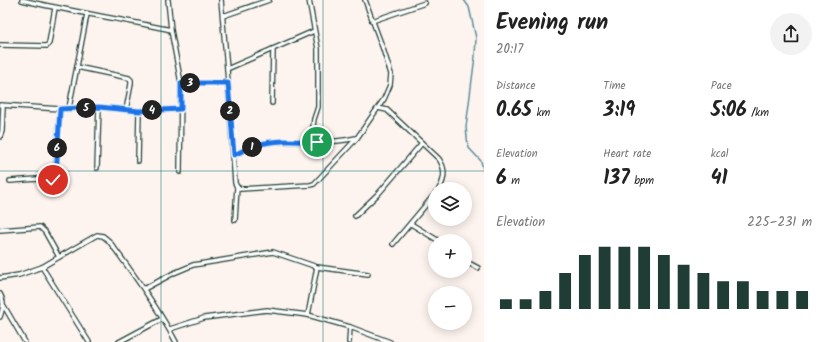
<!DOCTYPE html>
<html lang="en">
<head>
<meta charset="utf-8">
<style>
  :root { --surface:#fff; --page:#f2f2f2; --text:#222; --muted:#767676; --accent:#1f3d34 }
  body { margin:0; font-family:Kalam,sans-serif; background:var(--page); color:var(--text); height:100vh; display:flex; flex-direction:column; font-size:15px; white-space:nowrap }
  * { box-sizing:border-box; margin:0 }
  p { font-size:13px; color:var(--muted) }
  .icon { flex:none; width:22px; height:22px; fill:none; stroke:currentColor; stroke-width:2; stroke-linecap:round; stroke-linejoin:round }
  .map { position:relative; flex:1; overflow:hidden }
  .sheet { display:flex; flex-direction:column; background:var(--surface); width:340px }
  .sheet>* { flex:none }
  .fabs { position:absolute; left:428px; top:182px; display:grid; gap:8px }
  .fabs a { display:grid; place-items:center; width:44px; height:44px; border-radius:50%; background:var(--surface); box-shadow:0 2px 10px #0003; font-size:20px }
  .pin { position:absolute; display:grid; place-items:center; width:34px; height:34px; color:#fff; margin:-17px; border:2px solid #fff; border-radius:50%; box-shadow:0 1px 4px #0007 }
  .km { position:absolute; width:20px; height:20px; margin:-10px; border-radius:50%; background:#222; color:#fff; font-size:11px; line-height:20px; text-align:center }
  .round { display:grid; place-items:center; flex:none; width:42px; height:42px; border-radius:21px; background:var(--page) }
  .summary { display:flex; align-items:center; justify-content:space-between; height:68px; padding:0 12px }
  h1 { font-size:22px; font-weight:700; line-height:30px }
  .figures { display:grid; grid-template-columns:repeat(3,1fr); gap:6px; height:68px; padding:4px 12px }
  .figures div { display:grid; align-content:center }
  .figures b { font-size:20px; font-weight:700 }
  .figures small { font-size:11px; font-weight:400 }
  .figures p { font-size:11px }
  .chart { height:112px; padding:8px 12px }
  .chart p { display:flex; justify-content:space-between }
  .chart svg { width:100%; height:72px; margin-top:4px; stroke:var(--accent); stroke-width:6 }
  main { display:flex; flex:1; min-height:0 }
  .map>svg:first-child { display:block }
</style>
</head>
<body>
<main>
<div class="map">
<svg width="484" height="342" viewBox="0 0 484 342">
  <rect width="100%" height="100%" fill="#fef4ef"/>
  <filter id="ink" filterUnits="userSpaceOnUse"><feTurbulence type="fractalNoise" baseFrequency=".025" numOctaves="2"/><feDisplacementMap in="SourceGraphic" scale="8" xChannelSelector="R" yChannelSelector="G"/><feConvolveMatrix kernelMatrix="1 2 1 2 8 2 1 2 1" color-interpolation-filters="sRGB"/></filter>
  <g filter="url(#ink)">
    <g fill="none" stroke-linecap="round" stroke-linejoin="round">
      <polyline stroke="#598d9b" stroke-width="1.5" points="464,0 469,7 476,38 475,56 466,127 468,147 481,161 484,173"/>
      <defs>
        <g id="street">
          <path d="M22 0C72 12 122 19 171 30"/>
          <polyline points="168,0 171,30 181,83 180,172"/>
          <polyline points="221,0 227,69 235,183 237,187 241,189 310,185 314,184 357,138 384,99 390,85 391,74 383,49 365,0"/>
          <polyline points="309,0 318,49 318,107 314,119 311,142"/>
          <polyline points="223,16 269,0"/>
          <polyline points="372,21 425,3"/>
          <polyline points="0,45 47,46 49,43 55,8"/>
          <polyline points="77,67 129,78 131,80 131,84 126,110"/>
          <polyline points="227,69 314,31"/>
          <polyline points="181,83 228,83"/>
          <polyline points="272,103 273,49"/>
          <polyline points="0,105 60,109 99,107 139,111 181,109"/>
          <polyline points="69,108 87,14"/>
          <path d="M378 108 387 110 439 159C446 169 445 179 439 189"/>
          <polyline points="0,137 2,131 3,106"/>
          <path d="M234 155C241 152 249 147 256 145 275 139 296 142 315 142 329 142 343 141 356 138"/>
          <polyline points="138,161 139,111"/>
          <polyline points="97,168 99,107"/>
          <polyline points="10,181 37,179 53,181 55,179 60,109"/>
          <polyline points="355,216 379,193 422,143"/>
          <polyline points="235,220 237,187"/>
          <polyline points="411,224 439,241"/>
          <polyline points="0,230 40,227 45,232 59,257"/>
          <polyline points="393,244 435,194"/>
          <polyline points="465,261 478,268"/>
          <polyline points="42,267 89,342"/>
          <path d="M0 278 19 275 42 267 97 235 103 236 109 241C133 273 157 306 176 342"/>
          <polyline points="144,289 174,273 193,265 273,252 317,267 368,274"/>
          <path d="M0 294C5 303 3 307 0 317"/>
          <polyline points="4,306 25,342"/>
          <polyline points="308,315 317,267"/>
          <polyline points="170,329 204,318 267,310 308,315 350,327 390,342"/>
          <polyline points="119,342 162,319"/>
          <polyline points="349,342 350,327"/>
        </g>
      </defs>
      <use href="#street" stroke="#1f3d34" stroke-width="6"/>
      <use href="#street" stroke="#fff" stroke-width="3.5"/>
    </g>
  </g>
  <g fill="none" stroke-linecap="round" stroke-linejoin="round" filter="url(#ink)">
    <defs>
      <path id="route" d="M53 180 56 176 60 109 99 107 139 111 181 109V83H228L234 155C241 152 249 147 257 145 276 139 298 141 317 142"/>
    </defs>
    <use href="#route" stroke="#fff" stroke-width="8"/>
    <use href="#route" stroke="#1a73e8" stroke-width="5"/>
  </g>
  <path fill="none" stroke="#0f766e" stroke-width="1" stroke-opacity="0.55" d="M161 0V342M323 0V342M0 171H484"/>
</svg>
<div class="fabs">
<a><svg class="icon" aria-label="layers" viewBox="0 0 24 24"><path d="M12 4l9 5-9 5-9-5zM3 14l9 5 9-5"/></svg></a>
<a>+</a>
<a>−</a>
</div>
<div class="pin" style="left:317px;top:142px;background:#1e9e55"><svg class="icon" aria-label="arrive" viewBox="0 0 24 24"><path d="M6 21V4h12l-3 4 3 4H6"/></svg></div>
<div class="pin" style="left:53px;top:180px;background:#d93025"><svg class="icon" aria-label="check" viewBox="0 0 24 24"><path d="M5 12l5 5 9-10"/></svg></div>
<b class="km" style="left:252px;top:147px">1</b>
<b class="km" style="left:230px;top:111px">2</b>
<b class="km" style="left:190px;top:83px">3</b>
<b class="km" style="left:152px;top:110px">4</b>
<b class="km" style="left:86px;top:108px">5</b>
<b class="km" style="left:57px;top:148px">6</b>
</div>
<section class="sheet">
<div class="summary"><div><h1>Evening run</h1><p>20:17</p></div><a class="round"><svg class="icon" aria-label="share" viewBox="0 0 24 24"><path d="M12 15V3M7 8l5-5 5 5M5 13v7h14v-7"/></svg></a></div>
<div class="figures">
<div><p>Distance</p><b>0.65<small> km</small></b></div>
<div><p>Time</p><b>3:19</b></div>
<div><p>Pace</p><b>5:06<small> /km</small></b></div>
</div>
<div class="figures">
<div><p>Elevation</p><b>6<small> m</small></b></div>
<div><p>Heart rate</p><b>137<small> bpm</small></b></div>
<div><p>kcal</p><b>41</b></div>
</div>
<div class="chart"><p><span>Elevation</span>225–231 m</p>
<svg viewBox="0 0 160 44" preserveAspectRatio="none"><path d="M5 44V38M15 44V38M25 44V33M35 44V22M45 44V11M55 44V6M65 44V6M75 44V6M85 44V11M95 44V17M105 44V22M115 44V27M125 44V27M135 44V33M145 44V33M155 44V33"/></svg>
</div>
</section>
</main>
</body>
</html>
